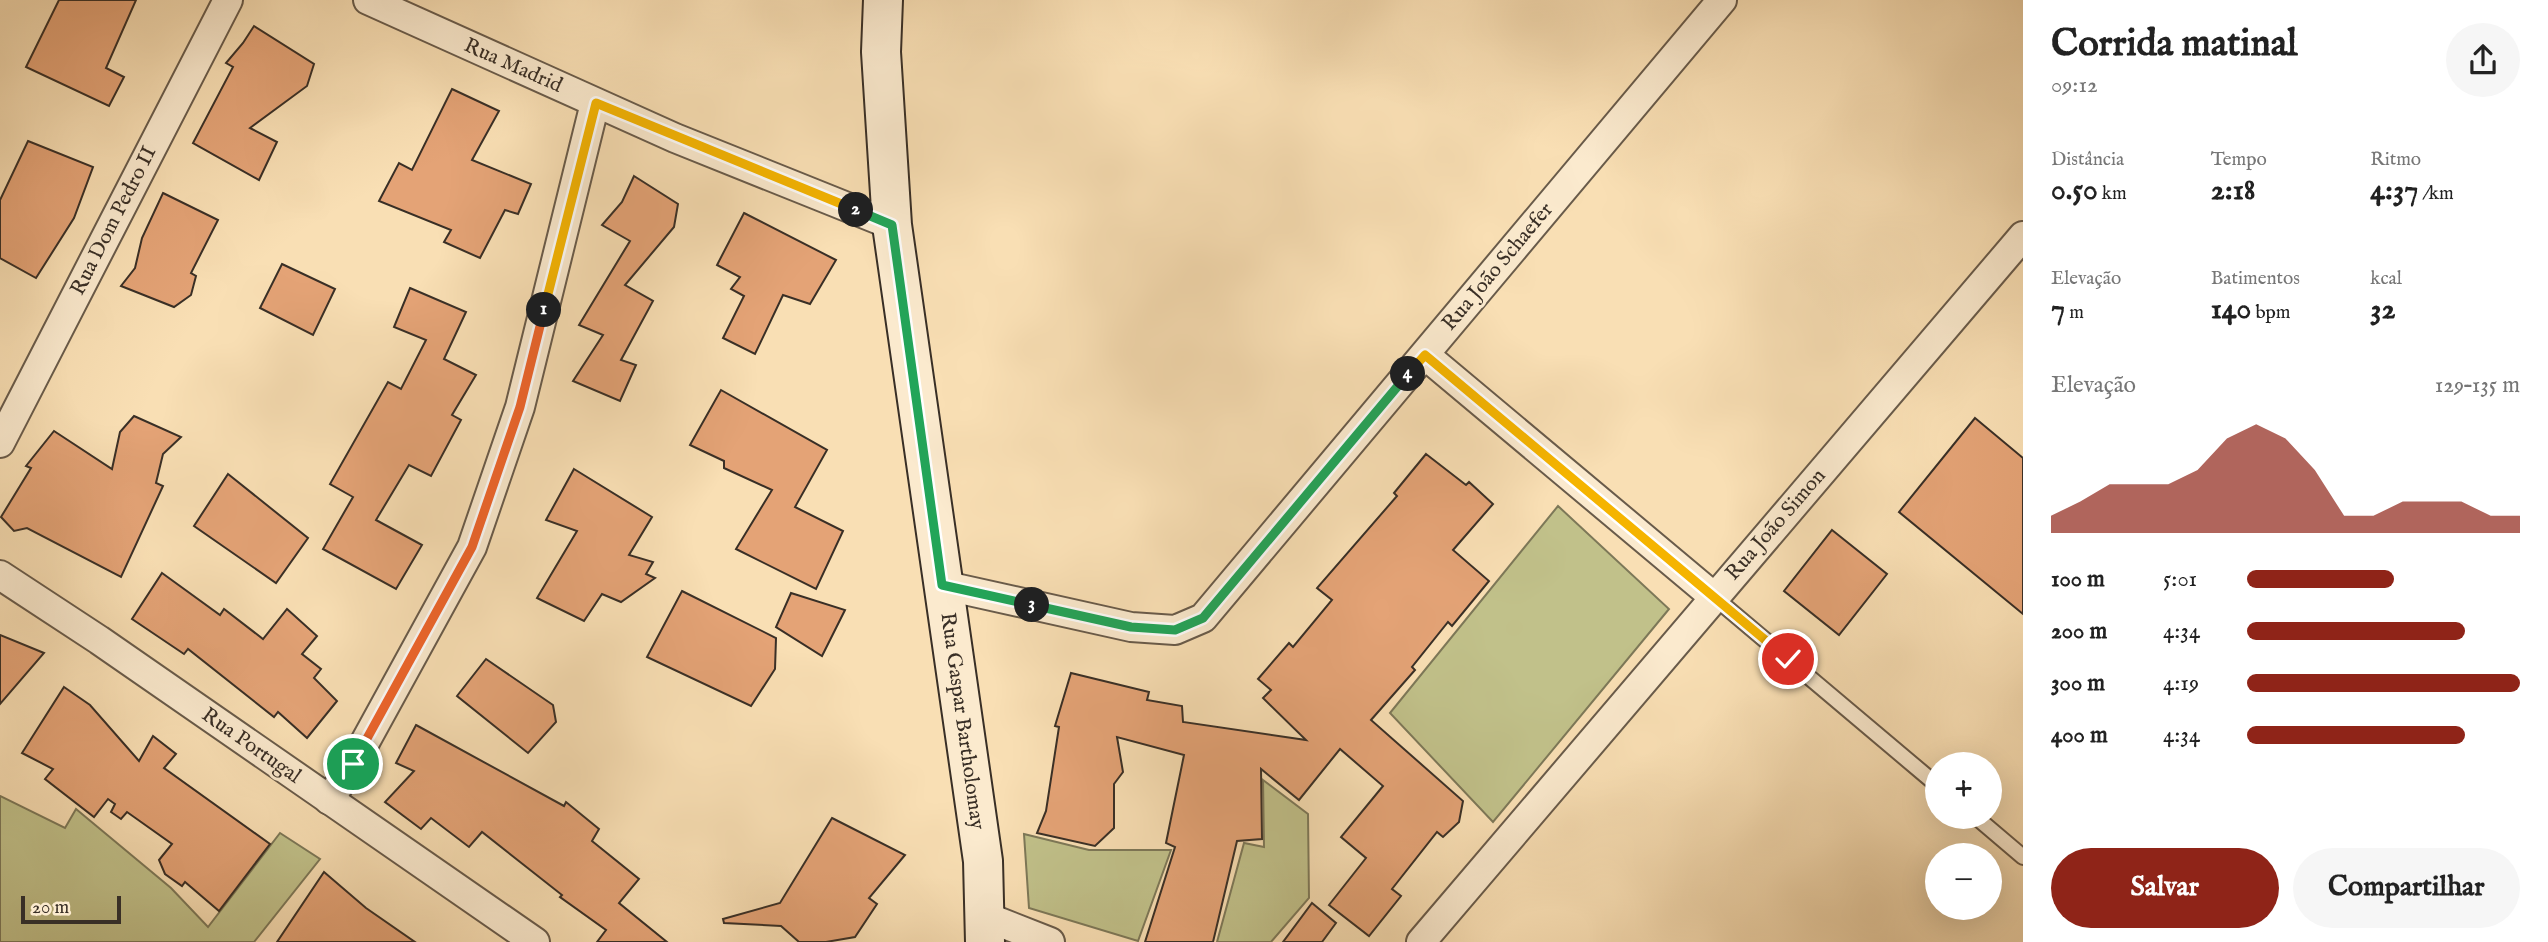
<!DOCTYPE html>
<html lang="pt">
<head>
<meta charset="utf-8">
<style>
  :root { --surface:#fff; --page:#f6f6f6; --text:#222; --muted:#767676; --accent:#8f2418 }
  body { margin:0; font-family:"IM FELL English",serif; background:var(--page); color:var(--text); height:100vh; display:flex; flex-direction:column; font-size:26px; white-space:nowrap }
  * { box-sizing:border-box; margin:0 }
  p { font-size:23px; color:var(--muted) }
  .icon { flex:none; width:38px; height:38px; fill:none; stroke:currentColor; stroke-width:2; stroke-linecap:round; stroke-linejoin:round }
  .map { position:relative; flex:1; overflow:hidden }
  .details { display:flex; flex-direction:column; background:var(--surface); width:525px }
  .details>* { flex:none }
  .buttons { position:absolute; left:1925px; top:752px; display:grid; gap:14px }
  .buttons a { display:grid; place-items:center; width:77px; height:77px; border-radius:50%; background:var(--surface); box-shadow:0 7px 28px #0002; font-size:35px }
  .scale { position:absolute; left:21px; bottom:18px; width:100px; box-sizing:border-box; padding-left:7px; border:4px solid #392f26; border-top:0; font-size:19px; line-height:24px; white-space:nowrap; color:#392f26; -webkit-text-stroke:5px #fbeace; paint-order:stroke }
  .pin { position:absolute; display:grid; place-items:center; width:60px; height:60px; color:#fff; margin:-30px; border:4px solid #fff; border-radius:50%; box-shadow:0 2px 7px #0007 }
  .km { position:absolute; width:35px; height:35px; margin:-18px; border-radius:50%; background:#222; color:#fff; font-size:19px; line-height:35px; text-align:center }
  .round { display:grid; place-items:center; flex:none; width:74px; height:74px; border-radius:37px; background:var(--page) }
  .headline { display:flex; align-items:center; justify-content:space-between; height:119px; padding:0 28px }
  h1 { font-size:38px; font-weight:700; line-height:52px }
  .metrics { display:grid; grid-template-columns:repeat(3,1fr); gap:10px; height:119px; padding:7px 28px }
  .metrics div { display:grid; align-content:center }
  .metrics b { font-size:30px; font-weight:700 }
  .metrics small { font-size:19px; font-weight:400 }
  .metrics p { font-size:19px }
  .chart { height:196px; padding:14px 28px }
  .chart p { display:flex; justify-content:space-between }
  .chart svg { width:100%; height:126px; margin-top:7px; fill:var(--accent); opacity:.7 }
  .primary-button { display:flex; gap:14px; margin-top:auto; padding:14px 28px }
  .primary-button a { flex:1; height:80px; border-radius:42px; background:var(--accent); color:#fff; font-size:28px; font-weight:700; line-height:80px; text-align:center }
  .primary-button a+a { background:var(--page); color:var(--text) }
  ul { padding:0 28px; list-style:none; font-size:23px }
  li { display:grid; grid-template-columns:112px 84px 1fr; align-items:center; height:52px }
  li i { height:18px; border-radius:9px; background:var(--accent) }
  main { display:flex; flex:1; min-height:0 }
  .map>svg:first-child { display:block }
</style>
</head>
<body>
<main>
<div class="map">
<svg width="2023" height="942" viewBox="0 0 2023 942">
  <rect width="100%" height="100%" fill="#f9dfb4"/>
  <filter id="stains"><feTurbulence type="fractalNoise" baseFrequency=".00286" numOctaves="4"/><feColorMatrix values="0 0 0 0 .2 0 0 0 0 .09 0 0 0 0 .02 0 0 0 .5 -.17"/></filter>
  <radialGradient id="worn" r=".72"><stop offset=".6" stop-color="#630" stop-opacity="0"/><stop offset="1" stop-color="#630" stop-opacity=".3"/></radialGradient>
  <g fill="#c1c18a" stroke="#7d7858" stroke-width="2">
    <polygon points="1558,506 1669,609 1493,822 1390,713"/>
    <polygon points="1263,780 1308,814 1309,898 1271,942 1217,942 1244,843 1264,847"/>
    <polygon points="0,796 65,828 76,809 171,888 208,927 280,833 320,859 254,942 0,942"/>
    <polygon points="1024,834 1089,850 1171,850 1138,941 1029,908"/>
  </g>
  <g fill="#e4a376" stroke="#392f26" stroke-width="2">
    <polygon points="59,0 136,0 106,68 124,77 109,106 26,67"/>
    <polygon points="254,26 314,64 307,86 250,128 277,142 259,180 193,143 233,67 226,63 243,43"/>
    <polygon points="452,89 499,111 472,160 531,184 518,214 505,210 480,258 444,242 451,230 379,201 399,163 412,170"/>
    <polygon points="28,141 93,167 74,218 36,278 0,258 0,200"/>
    <polygon points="634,176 678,204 674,227 625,285 653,301 621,360 636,365 620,401 573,381 603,335 579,325 630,241 602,225 622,202"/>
    <polygon points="163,193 218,220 191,273 196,276 191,295 174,307 121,286 135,268 142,238"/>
    <polygon points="744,213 836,260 810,304 783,295 755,354 723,338 744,296 731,289 740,277 717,265"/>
    <polygon points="282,264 335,289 313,335 260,308"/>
    <polygon points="410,288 466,312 444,359 476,375 452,415 461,420 431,476 409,465 376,520 422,545 396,589 323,549 353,497 330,484 388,382 401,389 426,340 394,327"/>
    <polygon points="721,390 827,450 795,507 843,531 816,589 736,549 772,490 724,468 724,461 690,445"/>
    <polygon points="134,416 181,437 163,454 156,483 163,486 121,577 27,528 14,531 1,517 31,468 26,466 54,431 112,469 120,432"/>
    <polygon points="1975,418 2023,458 2023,614 1899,512"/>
    <polygon points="1426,454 1466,485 1469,482 1493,504 1453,550 1489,581 1452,626 1448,622 1412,667 1415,670 1371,720 1463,801 1459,822 1443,837 1437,832 1392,889 1401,896 1369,936 1329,905 1366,858 1341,837 1383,786 1340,749 1299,800 1261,769 1262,839 1237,841 1213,942 1145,942 1175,847 1166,843 1184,755 1117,737 1123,772 1114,784 1114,828 1095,846 1037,833 1046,811 1059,727 1055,726 1071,673 1149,692 1147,700 1182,706 1183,722 1306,740 1263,698 1271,690 1258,679 1289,643 1293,647 1332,600 1317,588 1397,496 1394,493"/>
    <polygon points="574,469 652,517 629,555 653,562 646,574 655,578 621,602 602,594 584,621 537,598 577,531 546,520"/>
    <polygon points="228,474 308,538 276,583 194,526"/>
    <polygon points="1832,530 1887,574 1839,635 1784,591"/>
    <polygon points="162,573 220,615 224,609 263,639 287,609 317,636 302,654 321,669 314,678 337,701 307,738 278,712 274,717 188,649 184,654 132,619"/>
    <polygon points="682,591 776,638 775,669 751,706 647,657"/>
    <polygon points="791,593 845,610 822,656 776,627"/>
    <polygon points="0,635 44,653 0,704"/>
    <polygon points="486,659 553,705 556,722 528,753 457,696"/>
    <polygon points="64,687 90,705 139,761 153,736 176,754 164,768 270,844 219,911 185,882 182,886 165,874 159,860 172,844 127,812 121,819 111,812 115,804 108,799 94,817 45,779 53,769 22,753"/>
    <polygon points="416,725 564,806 566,802 599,829 592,841 639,879 619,903 667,942 597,942 606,930 560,897 562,895 482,832 469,847 431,818 421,829 385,802 414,771 396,763"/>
    <polygon points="832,818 905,855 869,898 877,904 855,937 826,942 799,942 781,926 724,923 723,919 780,903"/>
    <polygon points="324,872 366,908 415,942 277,942"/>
    <polygon points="1312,903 1336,923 1322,942 1283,942"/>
  </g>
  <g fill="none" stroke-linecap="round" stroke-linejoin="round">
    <defs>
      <g id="lane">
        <polyline points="1714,597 1937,785"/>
        <polyline points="1976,817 2023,857"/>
      </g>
      <g id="street">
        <polyline points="368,0 675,138 892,225"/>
        <polyline points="1425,355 1714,597"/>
        <polyline points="0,443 228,0"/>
        <polyline points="0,575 99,640 535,942"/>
        <polyline points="942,585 1131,627 1175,630 1203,618 1722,0"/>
        <polyline points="329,800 353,764 472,547 520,407 595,103"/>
        <polyline points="984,916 1050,942"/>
        <polyline points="1421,942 2023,236"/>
      </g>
      <polyline id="secondary" points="883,0 881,52 892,225 983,861 985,942"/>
    </defs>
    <use href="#lane" stroke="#695b4a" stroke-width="18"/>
    <use href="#street" stroke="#695b4a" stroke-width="32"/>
    <use href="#secondary" stroke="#392f26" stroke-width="42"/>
    <use href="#lane" stroke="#fbeace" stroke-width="14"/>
    <use href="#street" stroke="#fbeace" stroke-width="28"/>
    <use href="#secondary" stroke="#fbeace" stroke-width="38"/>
  </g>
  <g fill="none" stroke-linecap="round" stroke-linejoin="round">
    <defs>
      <polyline id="split-1" points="353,764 472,547 520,407 544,310"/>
      <polyline id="split-2" points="544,310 596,103 856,210"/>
      <polyline id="split-3" points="856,210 892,225 942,585 1032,605"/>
      <polyline id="split-4" points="1032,605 1131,627 1175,630 1203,618 1408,374"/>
      <polyline id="split-5" points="1408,374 1425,355 1788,659"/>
    </defs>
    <use href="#split-1" stroke="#fff" stroke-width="14"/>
    <use href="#split-2" stroke="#fff" stroke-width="14"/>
    <use href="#split-3" stroke="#fff" stroke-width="14"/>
    <use href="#split-4" stroke="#fff" stroke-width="14"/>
    <use href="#split-5" stroke="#fff" stroke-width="14"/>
    <use href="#split-1" stroke="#f0652b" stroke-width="9"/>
    <use href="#split-2" stroke="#f5b400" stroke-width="9"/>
    <use href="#split-3" stroke="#22a559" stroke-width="9"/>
    <use href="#split-4" stroke="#22a559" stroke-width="9"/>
    <use href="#split-5" stroke="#f5b400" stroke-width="9"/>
  </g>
  <g text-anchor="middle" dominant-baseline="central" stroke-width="6" stroke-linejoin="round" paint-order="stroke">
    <g font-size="21" fill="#392f26" stroke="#fbeace">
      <text transform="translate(513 66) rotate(24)">Rua Madrid</text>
      <text transform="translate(114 221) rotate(-63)">Rua Dom Pedro II</text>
      <text transform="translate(1498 267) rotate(-50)">Rua João Schaefer</text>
      <text transform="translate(1776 525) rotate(-49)">Rua João Simon</text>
      <text transform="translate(962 721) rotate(82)">Rua Gaspar Bartholomay</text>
      <text transform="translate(251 746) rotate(35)">Rua Portugal</text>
    </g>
  </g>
  <rect width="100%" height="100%" filter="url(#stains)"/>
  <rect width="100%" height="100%" fill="url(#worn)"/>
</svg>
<div class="buttons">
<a>+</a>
<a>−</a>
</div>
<div class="scale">20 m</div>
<div class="pin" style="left:353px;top:764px;background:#1e9e55"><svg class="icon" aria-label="arrive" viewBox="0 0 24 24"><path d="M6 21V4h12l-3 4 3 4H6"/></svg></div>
<div class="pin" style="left:1788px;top:659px;background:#d93025"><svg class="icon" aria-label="check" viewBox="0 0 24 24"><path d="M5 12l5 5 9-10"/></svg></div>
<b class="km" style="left:544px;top:310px">1</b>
<b class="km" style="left:856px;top:210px">2</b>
<b class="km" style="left:1032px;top:605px">3</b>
<b class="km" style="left:1408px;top:374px">4</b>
</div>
<section class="details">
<div class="headline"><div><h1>Corrida matinal</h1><p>09:12</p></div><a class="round"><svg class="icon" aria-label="share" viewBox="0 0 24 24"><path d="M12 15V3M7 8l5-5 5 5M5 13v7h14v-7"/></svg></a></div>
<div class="metrics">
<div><p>Distância</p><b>0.50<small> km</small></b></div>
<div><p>Tempo</p><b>2:18</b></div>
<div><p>Ritmo</p><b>4:37<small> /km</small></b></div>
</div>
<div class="metrics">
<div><p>Elevação</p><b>7<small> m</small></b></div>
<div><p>Batimentos</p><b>140<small> bpm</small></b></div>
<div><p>kcal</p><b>32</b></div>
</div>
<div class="chart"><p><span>Elevação</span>129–135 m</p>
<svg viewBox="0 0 160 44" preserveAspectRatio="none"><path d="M0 44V38L10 33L20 27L30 27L40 27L50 22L60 11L70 6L80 11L90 22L100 38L110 38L120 33L130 33L140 33L150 38L160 38V44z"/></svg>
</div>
<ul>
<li><b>100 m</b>5:01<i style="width:54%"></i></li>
<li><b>200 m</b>4:34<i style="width:80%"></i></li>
<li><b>300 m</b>4:19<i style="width:100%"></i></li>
<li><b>400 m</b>4:34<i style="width:80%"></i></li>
</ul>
<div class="primary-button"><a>Salvar</a><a>Compartilhar</a></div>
</section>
</main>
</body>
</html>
